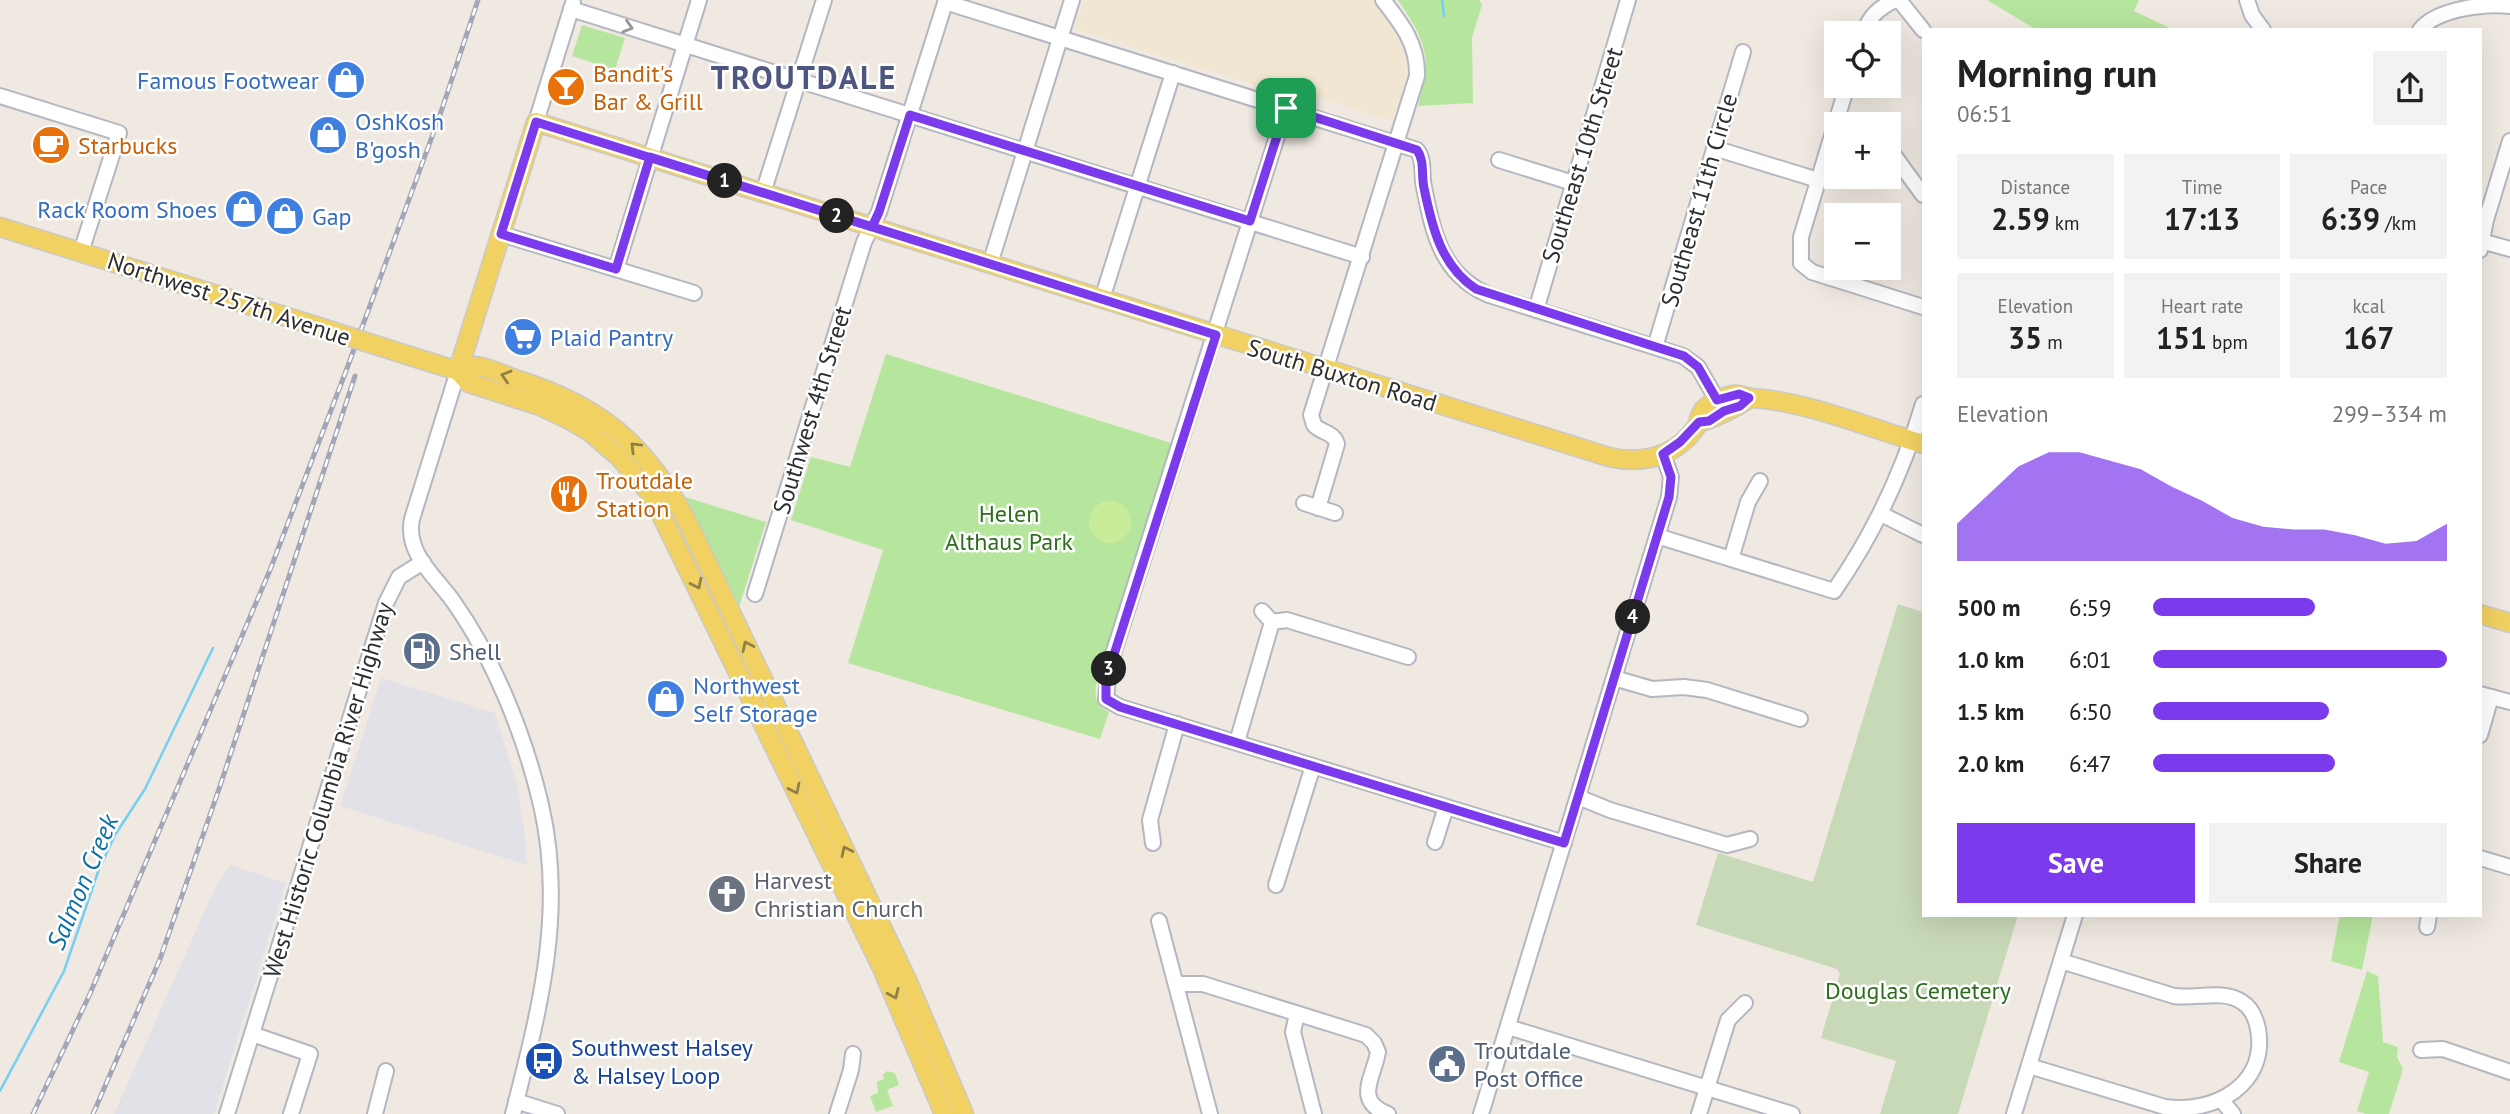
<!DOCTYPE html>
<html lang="en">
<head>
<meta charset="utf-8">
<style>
  :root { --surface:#fff; --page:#f2f2f2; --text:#222; --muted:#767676; --accent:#7c3aed }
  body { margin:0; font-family:"PT Sans",sans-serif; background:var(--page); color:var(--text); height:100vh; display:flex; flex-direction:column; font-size:26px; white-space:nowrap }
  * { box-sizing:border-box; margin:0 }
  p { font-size:23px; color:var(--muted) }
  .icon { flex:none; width:38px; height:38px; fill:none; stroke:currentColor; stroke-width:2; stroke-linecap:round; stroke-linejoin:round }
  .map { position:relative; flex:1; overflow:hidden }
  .sheet { position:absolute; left:1922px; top:28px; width:560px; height:889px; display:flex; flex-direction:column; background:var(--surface); border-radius:0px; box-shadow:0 7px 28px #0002 }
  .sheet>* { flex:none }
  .controls { position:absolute; left:1824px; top:21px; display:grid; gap:14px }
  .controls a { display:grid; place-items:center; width:77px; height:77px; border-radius:0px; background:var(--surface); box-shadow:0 7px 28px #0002; font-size:35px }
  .pin { position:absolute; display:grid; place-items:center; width:60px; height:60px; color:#fff; margin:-30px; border-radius:14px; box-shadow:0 4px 10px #0006 }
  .km { position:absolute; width:35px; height:35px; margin:-18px; border-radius:50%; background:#222; color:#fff; font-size:19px; line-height:35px; text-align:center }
  .round { display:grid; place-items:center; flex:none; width:74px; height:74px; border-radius:0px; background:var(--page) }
  .head { display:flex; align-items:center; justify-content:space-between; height:119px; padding:0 35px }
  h1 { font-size:38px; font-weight:600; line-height:52px }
  .figures { display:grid; grid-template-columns:repeat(3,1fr); gap:10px; height:119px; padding:7px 35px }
  .figures div { display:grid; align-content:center; border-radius:0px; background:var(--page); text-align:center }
  .figures b { font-size:30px; font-weight:600 }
  .figures small { font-size:19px; font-weight:400 }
  .figures p { font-size:19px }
  .chart { height:196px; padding:14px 35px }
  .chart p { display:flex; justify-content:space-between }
  .chart svg { width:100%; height:126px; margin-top:7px; fill:var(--accent); opacity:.7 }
  .button { display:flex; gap:14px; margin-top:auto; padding:14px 35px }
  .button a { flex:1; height:80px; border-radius:0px; background:var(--accent); color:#fff; font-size:28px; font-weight:600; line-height:80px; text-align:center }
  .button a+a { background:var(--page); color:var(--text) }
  ul { padding:0 35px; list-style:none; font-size:23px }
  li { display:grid; grid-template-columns:112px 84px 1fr; align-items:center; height:52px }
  li i { height:18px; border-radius:9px; background:var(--accent) }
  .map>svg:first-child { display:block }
</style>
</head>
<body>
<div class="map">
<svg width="2510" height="1114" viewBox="0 0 2510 1114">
  <rect width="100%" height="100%" fill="#efe9e1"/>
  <g fill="#e3e1e8">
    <polygon points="381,678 495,713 517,784 524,828 527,865 340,806"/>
    <polygon points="230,865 286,883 214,1114 114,1114 215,888"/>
  </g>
  <polygon fill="#f0e6d1" points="1084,0 1372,0 1396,31 1405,52 1405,82 1392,121 1304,93 1301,99 1074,29"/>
  <g fill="#b6e59e">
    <path d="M1398 0H1479L1482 5 1472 37 1473 103 1418 106C1432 56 1427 43 1398 0Z"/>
    <polygon points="1987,0 2139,0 2134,11 2174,30 2037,30"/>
    <polygon points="582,25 625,38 615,70 572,56"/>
    <path d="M886 354 1171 443 1098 677C1094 692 1093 705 1109 712L1100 739 848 663 883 550 791 520 811 457 850 467Z"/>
    <polygon points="685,497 766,522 739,607 693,511"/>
    <polygon points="2340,915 2373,915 2362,970 2331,961"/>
    <polygon points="2367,971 2378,976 2383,1042 2398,1047 2397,1057 2403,1069 2389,1114 2366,1114 2357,1111 2369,1072 2339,1062"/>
    <polygon points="887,1071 895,1073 899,1085 887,1090 893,1106 876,1112 870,1096 878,1093 877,1082 884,1079 883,1075"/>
  </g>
  <polygon fill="#c8d9b8" points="1898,604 1923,612 1923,915 2018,915 1958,1114 1880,1114 1896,1061 1821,1038 1840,974 1837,969 1696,925 1718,853 1813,882"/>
  <circle fill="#c9ec9a" cx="1110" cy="522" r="21"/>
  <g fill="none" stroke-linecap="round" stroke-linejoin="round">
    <g stroke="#75cff0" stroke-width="2.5">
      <polyline points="1442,0 1444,16"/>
      <polyline points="0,1091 64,971 98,872 115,835 145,789 213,648"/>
    </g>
    <defs>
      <g id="minor">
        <polyline points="1899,0 1923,30"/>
        <polyline points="2247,0 2252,15 2263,30"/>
        <path d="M945 2 1417 150C1425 160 1421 175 1424 187 1433 234 1442 275 1489 295L1683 356 1698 367 1717 400"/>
        <polyline points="571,9 1362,257"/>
        <path d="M2420 30C2436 9 2485 3 2510 6"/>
        <path d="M1864 33C1869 16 1879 8 1895 0"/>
        <polyline points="0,96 119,133 81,252"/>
        <polyline points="1286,108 1109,667 1106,699 1120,707 1564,843"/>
        <polyline points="536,122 573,3"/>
        <polyline points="1888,147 1923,195"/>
        <polyline points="1714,148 1818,180"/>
        <polyline points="1499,160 1573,183"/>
        <polyline points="763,193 824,0"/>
        <polyline points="501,234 694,293"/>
        <polyline points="2481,241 2510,249"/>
        <polyline points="2480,250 2486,220 2510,141"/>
        <polyline points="1801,263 1801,237 1847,86"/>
        <polyline points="1801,263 1812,272 1923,307"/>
        <polyline points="990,264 1072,0"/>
        <polyline points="616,269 699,0"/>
        <polyline points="1102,299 1173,73"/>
        <polyline points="1536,310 1628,0"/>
        <polyline points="1655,347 1743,52"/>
        <path d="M458 371 412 519C405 553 435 576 453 601 494 659 525 736 541 805 566 912 539 1011 513 1114"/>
        <polyline points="1304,503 1335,513"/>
        <path d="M1318 508 1337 444C1334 432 1321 433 1314 425L1311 415 1417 76C1418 44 1401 23 1383 0"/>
        <polyline points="1881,514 1923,535"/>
        <path d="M1657 536 1834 591C1875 532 1903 472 1923 404"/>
        <polyline points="1731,559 1748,502 1760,481"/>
        <polyline points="755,594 864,242 879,212 946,0"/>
        <polyline points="1262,611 1272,622"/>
        <polyline points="1272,622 1287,620 1408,657"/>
        <polyline points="1614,678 1652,689 1684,687 1707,690 1800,719"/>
        <polyline points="2480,694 2510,702"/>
        <polyline points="2480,735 2491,697"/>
        <polyline points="1237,742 1272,622"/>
        <polyline points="1578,797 1610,810 1727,845 1750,839"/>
        <polyline points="1435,842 1446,807"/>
        <polyline points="1153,843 1150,820 1177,724"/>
        <polyline points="2480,858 2510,867"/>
        <polyline points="1276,885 1313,766"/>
        <polyline points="1159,921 1210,1114"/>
        <polyline points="2427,927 2429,915"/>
        <path d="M1176 984H1203L1366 1035 1374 1043 1378 1052C1374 1077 1353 1101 1388 1114"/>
        <polyline points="1297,1014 1293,1032 1314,1114"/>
        <polyline points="1508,1027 1792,1114"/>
        <polyline points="252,1034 310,1054 291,1114"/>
        <polyline points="2421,1050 2443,1049 2510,1072"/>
        <path d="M2029 1066 2165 1107C2214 1114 2268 1085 2258 1029 2256 1019 2252 1008 2242 1002 2224 989 2195 999 2174 996L2061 961"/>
        <polyline points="516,1101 557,1114"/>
        <polyline points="2223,1102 2233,1114"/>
        <polyline points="227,1114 386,603 399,577 423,562"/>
        <polyline points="375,1114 386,1071"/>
        <polyline points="837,1114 851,1070 853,1054"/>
        <polyline points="1481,1114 1669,497 1671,477 1663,454"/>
        <polyline points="1699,1114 1728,1020 1745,1003"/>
        <polyline points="2014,1114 2075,915"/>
      </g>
      <g id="major">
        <polyline points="0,227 319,327"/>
        <polyline points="410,356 458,371"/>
        <path d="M458 371 536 122 1609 457C1643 465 1678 456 1698 424 1703 415 1696 423 1701 414 1705 404 1722 397 1732 395 1740 393 1745 398 1752 398 1805 401 1871 428 1923 444"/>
        <path d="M458 371C462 370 469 366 474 366 486 366 503 375 515 379 600 405 646 444 688 523L908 982 964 1114"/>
        <polyline points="458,371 469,383 540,406 570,420 590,432 619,457 652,496 882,968 944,1114"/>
        <path d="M1699 422C1711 420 1739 406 1749 398"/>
        <polyline points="2480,614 2510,623"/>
      </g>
    </defs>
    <use href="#minor" stroke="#b4b7c1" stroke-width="18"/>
    <use href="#major" stroke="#c9c9c9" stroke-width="21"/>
    <use href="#minor" stroke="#fff" stroke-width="14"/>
    <use href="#major" stroke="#f2d163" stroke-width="18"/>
    <defs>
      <g id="rail">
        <polyline points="33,1114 89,996 270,570 346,371 440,115 478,0"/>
        <polyline points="93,1114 160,959 219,789 355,376"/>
      </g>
    </defs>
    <use href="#rail" stroke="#a3a6b8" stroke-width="5"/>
    <use href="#rail" stroke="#fff" stroke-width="2.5" stroke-dasharray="8" stroke-linecap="butt"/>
    <defs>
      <polyline id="major-bridge" points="319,327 410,356"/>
    </defs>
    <use href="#major-bridge" stroke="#c9c9c9" stroke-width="21" stroke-linecap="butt"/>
    <use href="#major-bridge" stroke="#f2d163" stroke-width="18"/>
  </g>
  <defs><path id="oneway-chevron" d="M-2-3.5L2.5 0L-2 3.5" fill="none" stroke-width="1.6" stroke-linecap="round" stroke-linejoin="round" transform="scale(1.75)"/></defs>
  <use stroke="#969696" href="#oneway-chevron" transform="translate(628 27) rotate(17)"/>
  <g stroke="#908048">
    <use href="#oneway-chevron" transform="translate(506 376) rotate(-163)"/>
    <use href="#oneway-chevron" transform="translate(635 447) rotate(-135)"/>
    <use href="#oneway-chevron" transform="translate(697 584) rotate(64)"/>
    <use href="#oneway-chevron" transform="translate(747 646) rotate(-116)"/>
    <use href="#oneway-chevron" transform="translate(795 789) rotate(64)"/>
    <use href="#oneway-chevron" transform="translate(846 851) rotate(-116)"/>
    <use href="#oneway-chevron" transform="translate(894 994) rotate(66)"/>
  </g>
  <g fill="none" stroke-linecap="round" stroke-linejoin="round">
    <defs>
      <path id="route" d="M1286 108 1250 221 910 115 879 212 872 227 536 122 501 234 616 269 650 157 1216 335 1110 667 1106 684V699L1120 707 1564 843 1669 497 1671 477 1663 454 1680 442 1699 422 1709 421 1724 411 1740 406 1749 398 1739 394 1717 400 1698 367 1684 356 1476 289C1441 266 1432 227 1424 188 1421 175 1425 161 1417 150L1286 108"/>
    </defs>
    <use href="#route" stroke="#fff" stroke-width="14"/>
    <use href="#route" stroke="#7c3aed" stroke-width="9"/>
  </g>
  <defs>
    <symbol id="shop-disc" viewBox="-11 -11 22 22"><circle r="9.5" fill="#3f7fe0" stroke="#fff"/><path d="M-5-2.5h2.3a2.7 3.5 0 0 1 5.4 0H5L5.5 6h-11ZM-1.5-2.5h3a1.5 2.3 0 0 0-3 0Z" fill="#fff"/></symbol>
    <symbol id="bar-disc" viewBox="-11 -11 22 22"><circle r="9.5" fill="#e8710a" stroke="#fff"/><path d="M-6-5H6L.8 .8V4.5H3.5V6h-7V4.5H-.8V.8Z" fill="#fff"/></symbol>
    <symbol id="cafe-disc" viewBox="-11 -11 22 22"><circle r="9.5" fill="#e8710a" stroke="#fff"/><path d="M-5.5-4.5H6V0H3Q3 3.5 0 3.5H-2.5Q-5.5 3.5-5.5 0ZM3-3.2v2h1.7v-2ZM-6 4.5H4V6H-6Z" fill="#fff"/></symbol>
    <symbol id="supermarket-disc" viewBox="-11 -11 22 22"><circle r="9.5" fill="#3f7fe0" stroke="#fff"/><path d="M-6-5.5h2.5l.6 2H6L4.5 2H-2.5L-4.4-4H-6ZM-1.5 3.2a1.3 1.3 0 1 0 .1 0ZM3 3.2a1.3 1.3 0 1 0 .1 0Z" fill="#fff"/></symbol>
    <symbol id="restaurant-disc" viewBox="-11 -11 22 22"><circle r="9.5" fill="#e8710a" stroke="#fff"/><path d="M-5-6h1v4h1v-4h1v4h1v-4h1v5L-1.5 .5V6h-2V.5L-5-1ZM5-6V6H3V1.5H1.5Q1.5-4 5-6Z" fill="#fff"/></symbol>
    <symbol id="fuel-disc" viewBox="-11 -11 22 22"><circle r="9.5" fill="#5c6f8a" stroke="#fff"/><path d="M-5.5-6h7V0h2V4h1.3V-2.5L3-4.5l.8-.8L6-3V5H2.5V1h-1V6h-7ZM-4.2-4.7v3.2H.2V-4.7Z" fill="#fff"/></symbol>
    <symbol id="church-disc" viewBox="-11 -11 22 22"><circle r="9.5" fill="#6b7280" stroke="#fff"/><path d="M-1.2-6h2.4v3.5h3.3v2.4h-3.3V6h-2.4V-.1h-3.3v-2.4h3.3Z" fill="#fff"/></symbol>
    <symbol id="bus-disc" viewBox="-11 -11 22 22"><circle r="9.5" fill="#1a4fb4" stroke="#fff"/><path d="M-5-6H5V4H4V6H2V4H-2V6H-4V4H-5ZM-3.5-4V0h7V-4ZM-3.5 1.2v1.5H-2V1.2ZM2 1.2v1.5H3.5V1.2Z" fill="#fff"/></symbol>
    <symbol id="civic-disc" viewBox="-11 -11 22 22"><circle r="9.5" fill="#5c6f8a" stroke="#fff"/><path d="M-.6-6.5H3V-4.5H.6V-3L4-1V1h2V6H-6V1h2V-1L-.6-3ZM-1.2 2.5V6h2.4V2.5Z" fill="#fff"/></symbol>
  </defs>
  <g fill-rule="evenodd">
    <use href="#shop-disc" x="324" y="58" width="44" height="44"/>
    <use href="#bar-disc" x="544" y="65" width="44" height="44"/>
    <use href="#shop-disc" x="306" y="113" width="44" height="44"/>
    <use href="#cafe-disc" x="29" y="123" width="44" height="44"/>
    <use href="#shop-disc" x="222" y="187" width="44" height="44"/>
    <use href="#shop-disc" x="263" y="194" width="44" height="44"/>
    <use href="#supermarket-disc" x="501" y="315" width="44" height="44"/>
    <use href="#restaurant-disc" x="547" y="472" width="44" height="44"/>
    <use href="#fuel-disc" x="400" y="629" width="44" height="44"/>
    <use href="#shop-disc" x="644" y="677" width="44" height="44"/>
    <use href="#church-disc" x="705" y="872" width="44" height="44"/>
    <use href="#bus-disc" x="522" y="1039" width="44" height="44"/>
    <use href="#civic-disc" x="1425" y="1042" width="44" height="44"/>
  </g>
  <g text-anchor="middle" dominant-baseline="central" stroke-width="5" stroke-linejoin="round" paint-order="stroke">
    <g font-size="24" fill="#c56008" stroke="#fff" text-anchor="start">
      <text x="593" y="73">Bandit's<tspan x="593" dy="28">Bar &amp; Grill</tspan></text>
      <text x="78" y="145">Starbucks</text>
      <text x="596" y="480">Troutdale<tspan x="596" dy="28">Station</tspan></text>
    </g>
    <g font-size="24" fill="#366cbe" stroke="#fff" text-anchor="start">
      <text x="319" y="80" text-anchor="end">Famous Footwear</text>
      <text x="355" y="121">OshKosh<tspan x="355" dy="28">B'gosh</tspan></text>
      <text x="217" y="209" text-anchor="end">Rack Room Shoes</text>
      <text x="312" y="216">Gap</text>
      <text x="550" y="337">Plaid Pantry</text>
      <text x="693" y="685">Northwest<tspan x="693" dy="28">Self Storage</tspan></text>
    </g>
    <g font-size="24" fill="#2e2e2e" stroke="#fff">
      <text transform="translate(1582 155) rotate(-73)">Southeast 10th Street</text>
      <text transform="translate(1699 200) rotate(-74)">Southeast 11th Circle</text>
      <text transform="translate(229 299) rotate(18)">Northwest 257th Avenue</text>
      <text transform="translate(1342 375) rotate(17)">South Buxton Road</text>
      <text transform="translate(812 410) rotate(-73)">Southwest 4th Street</text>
      <text transform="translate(328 790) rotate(-73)">West Historic Columbia River Highway</text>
    </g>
    <g font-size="24" fill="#2c6e1b" stroke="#fff">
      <text x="1009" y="513">Helen<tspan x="1009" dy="28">Althaus Park</tspan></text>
      <text x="1918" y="990">Douglas Cemetery</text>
    </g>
    <g font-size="24" fill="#4e5e75" stroke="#fff" text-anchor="start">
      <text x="449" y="651">Shell</text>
      <text x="1474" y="1050">Troutdale<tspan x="1474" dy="28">Post Office</tspan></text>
    </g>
    <g font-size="24" fill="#5b616d" stroke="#fff" text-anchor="start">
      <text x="754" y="880">Harvest<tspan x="754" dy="28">Christian Church</tspan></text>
    </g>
    <g font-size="24" fill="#164399" stroke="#fff" text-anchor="start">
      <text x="571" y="1047">Southwest Halsey<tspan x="571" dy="28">&amp; Halsey Loop</tspan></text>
    </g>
    <g font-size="26" font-style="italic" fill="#0d6fa3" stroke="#fff">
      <text transform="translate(82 882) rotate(-67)">Salmon Creek</text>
    </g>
    <g font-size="32" font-weight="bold" letter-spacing="2" fill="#4d5680" stroke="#fff">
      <text x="804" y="77">TROUTDALE</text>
    </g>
  </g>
</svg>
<div class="controls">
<a><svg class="icon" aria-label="locate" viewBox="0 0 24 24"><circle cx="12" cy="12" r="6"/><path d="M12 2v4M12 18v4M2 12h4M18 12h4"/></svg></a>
<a>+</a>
<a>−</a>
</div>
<div class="pin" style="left:1286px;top:108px;background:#1e9e55"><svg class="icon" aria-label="arrive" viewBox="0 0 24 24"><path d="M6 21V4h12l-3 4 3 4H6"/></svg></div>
<b class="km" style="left:725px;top:181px">1</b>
<b class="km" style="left:837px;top:216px">2</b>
<b class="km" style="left:1109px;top:669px">3</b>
<b class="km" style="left:1633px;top:617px">4</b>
<section class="sheet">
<div class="head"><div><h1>Morning run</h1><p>06:51</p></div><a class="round"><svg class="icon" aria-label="share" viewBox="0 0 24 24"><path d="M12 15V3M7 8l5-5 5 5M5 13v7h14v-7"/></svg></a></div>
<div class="figures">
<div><p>Distance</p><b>2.59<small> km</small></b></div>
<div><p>Time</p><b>17:13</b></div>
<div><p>Pace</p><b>6:39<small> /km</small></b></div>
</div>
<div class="figures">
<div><p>Elevation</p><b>35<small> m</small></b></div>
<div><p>Heart rate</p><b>151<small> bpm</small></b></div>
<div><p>kcal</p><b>167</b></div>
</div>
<div class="chart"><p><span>Elevation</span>299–334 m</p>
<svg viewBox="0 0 160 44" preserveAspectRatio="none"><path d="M0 44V31L10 21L20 11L30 6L40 6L50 9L60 12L70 18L80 23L90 29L100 32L110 33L120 33L130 35L140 38L150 37L160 31V44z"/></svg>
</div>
<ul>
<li><b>500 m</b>6:59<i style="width:55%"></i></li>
<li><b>1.0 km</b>6:01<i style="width:100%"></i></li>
<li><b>1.5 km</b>6:50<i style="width:60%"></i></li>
<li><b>2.0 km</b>6:47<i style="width:62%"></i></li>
</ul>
<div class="button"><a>Save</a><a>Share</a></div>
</section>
</div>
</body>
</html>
